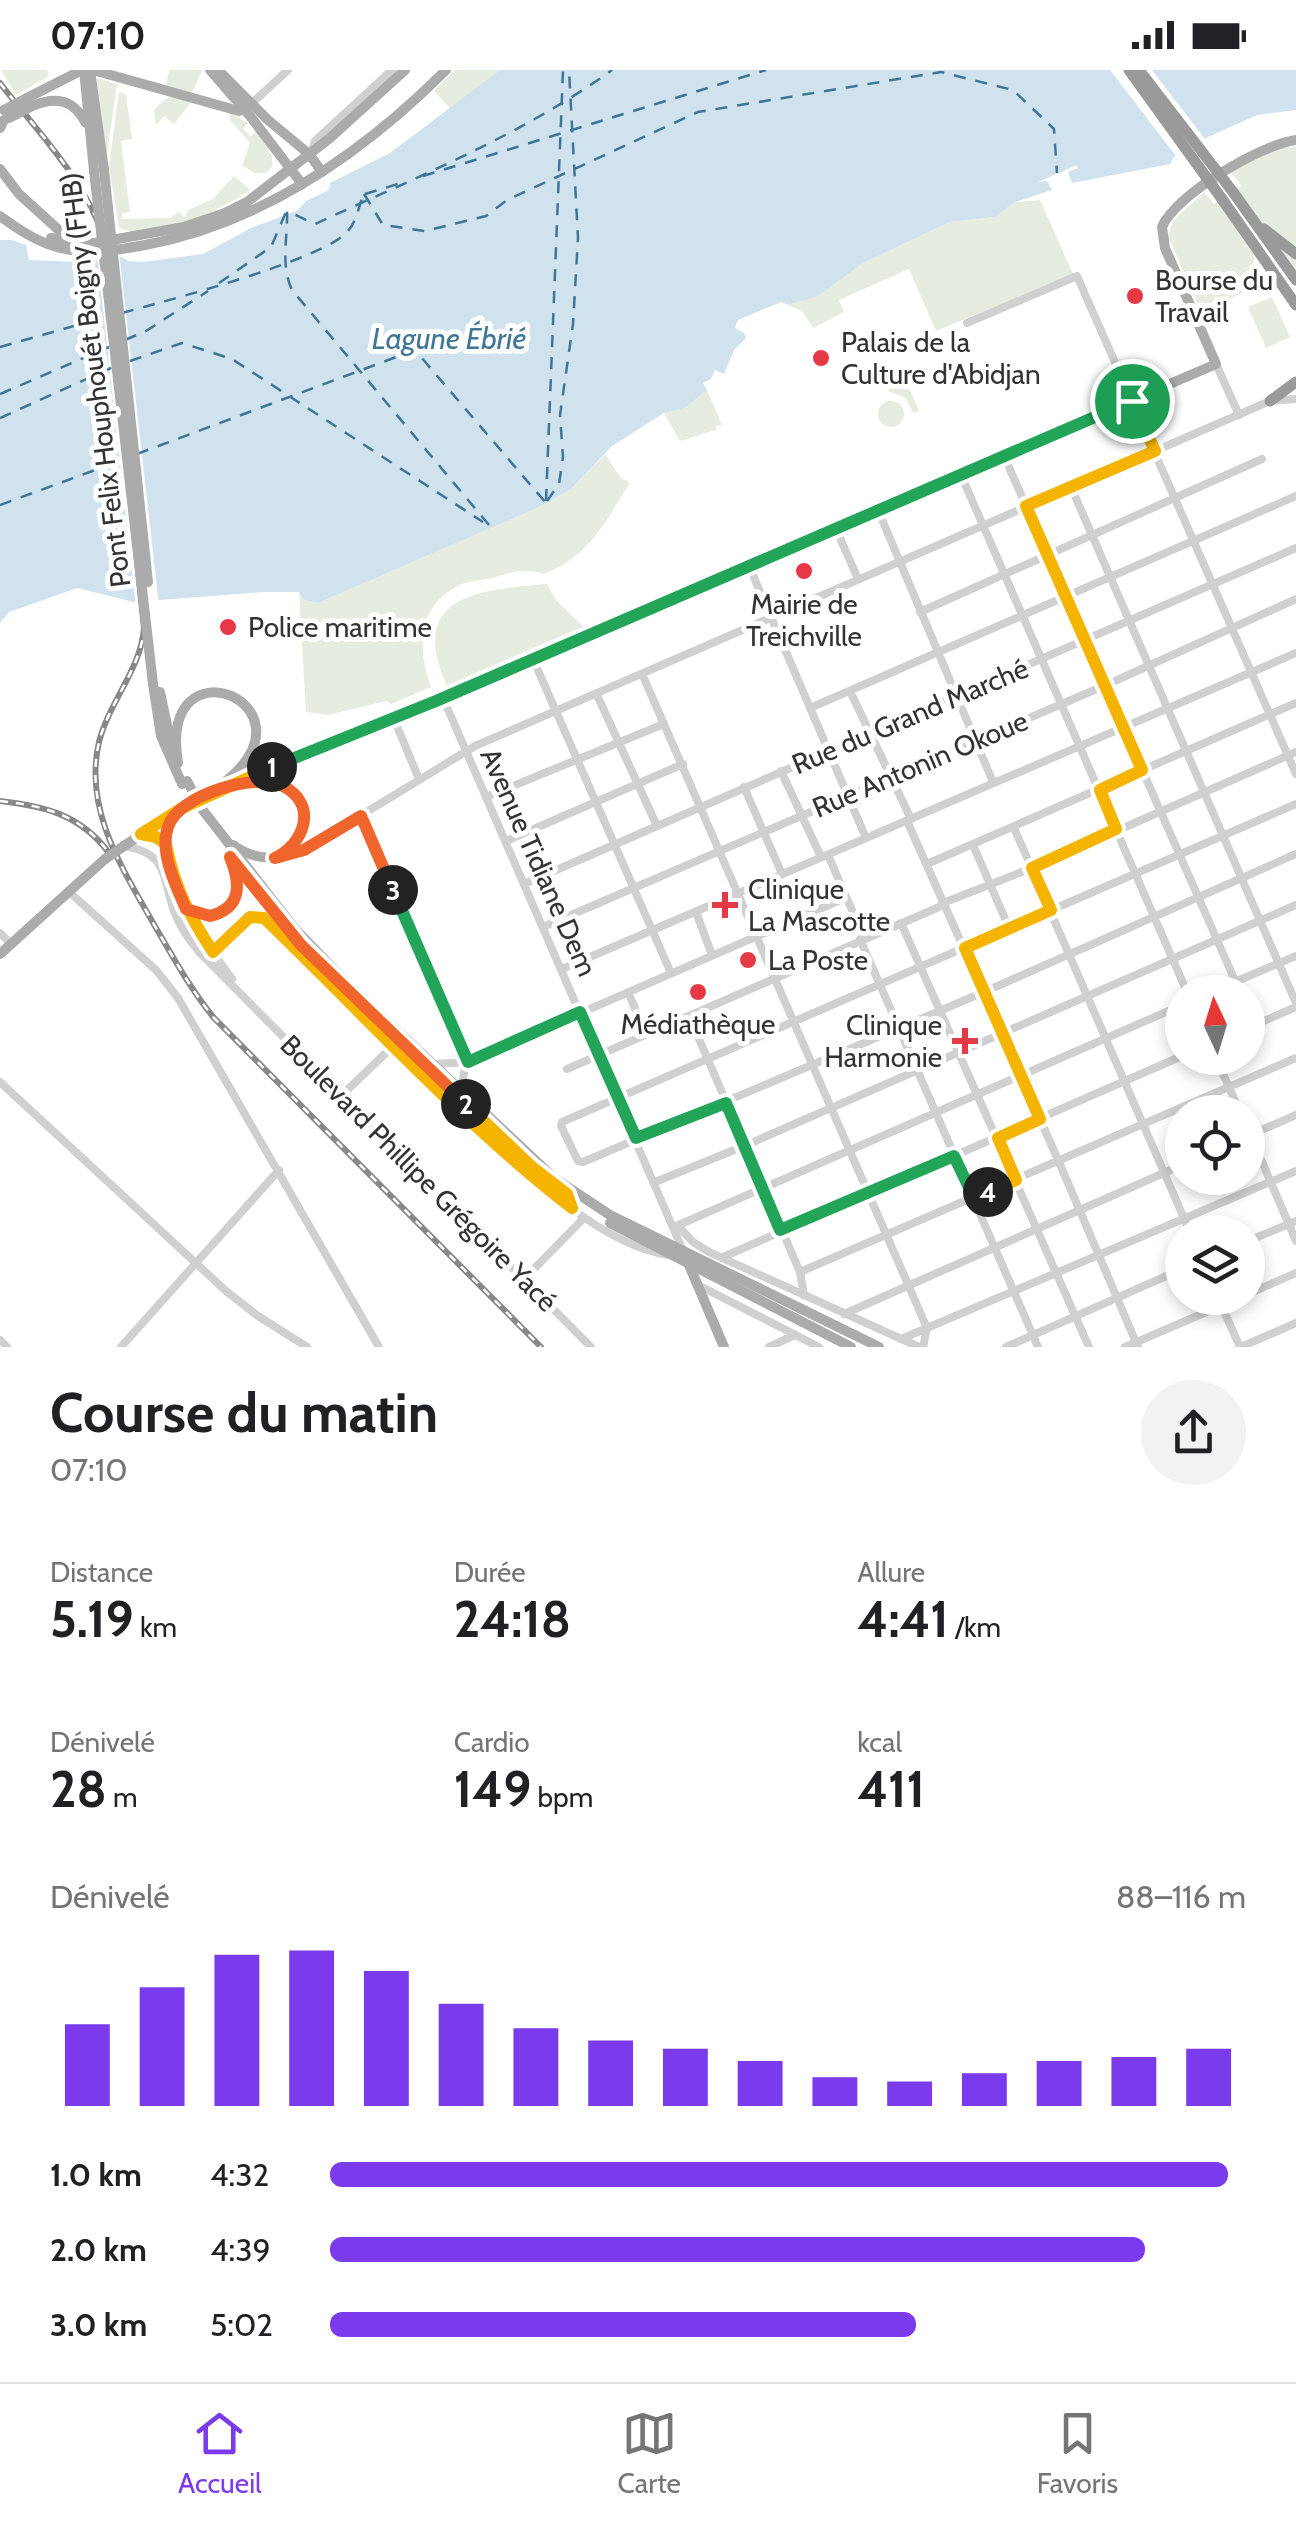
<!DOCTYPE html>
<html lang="fr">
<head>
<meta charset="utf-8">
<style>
  :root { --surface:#fff; --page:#f2f2f2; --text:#202124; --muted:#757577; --line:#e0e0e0; --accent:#7c3aed }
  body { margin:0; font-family:Cabin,sans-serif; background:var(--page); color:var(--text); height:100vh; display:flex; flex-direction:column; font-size:38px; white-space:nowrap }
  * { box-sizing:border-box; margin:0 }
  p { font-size:32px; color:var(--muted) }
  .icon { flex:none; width:55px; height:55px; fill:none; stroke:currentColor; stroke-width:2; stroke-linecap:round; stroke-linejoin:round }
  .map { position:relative; height:1277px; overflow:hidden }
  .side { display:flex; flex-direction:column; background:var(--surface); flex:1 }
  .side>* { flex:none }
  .needle { width:65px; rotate:356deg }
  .tools { position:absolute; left:1165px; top:905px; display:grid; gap:20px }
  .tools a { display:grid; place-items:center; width:100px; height:100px; border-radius:50%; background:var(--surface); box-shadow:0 5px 15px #0003; font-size:50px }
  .pin { position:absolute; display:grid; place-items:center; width:85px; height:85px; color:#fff; margin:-42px; border:5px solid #fff; border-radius:50%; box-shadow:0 2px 10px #0007 }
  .km { position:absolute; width:50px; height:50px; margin:-25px; border-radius:50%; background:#222; color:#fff; font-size:28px; line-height:50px; text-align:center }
  .round { display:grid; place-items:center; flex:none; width:105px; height:105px; border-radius:52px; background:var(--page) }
  .headline { display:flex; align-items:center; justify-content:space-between; height:170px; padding:0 50px }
  h1 { font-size:55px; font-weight:700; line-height:75px }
  .figures { display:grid; grid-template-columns:repeat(3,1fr); gap:15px; height:170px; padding:10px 50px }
  .figures div { display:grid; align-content:center }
  .figures b { font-size:50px; font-weight:700 }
  .figures small { font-size:28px; font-weight:400 }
  .figures p { font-size:28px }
  .chart { height:280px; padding:20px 50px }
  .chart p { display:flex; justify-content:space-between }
  .chart svg { width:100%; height:180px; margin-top:10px; stroke:var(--accent); stroke-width:6 }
  ul { padding:0 50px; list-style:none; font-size:32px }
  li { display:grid; grid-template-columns:160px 120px 1fr; align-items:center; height:75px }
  li i { height:25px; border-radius:12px; background:var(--accent) }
  .status { display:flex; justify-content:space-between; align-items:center; height:70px; padding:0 50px; background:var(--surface); direction:ltr }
  .status svg { height:28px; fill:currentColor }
  .dock { display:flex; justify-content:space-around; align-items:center; height:140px; border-top:2px solid var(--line); background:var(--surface); font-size:28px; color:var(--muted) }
  .dock a { display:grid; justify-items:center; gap:5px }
  .dock .selected { color:var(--accent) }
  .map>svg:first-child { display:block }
</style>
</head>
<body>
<div class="status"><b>07:10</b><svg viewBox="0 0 49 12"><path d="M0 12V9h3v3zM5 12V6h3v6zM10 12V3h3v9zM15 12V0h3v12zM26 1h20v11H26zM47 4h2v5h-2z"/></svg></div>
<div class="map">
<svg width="1296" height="1277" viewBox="0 0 1296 1277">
  <rect width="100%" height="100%" fill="#fff"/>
  <g fill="#e6ecdf">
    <polygon points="1,0 47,0 49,6 16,25"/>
    <polygon points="169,0 202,0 192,23 166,15"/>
    <polygon points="455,0 500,0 451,39 434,21"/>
    <polygon points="97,8 117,14 106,90"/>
    <path d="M119 22 126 24 132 69 121 71 130 142 122 143V149L170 148 179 142 185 148 188 140 213 129 234 106 250 120C222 140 152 172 119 158L109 96Z"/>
    <polygon points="174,26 192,31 174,54 164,46 156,55 154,40 164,30"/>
    <polygon points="229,42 248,53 243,59 251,66 257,61 272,86 272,97 266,103 254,103 242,95 250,73 230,50"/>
    <polygon points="1296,77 1296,200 1237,120 1241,116 1231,102 1272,79"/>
    <polygon points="1204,122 1214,134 1219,132 1254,187 1250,219 1201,242 1168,166 1173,151"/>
    <polygon points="1040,130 1073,204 936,261 909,199 839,230 844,242 813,258 802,241 788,235 818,225 863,193 950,152 995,147 1015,132"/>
    <polygon points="1272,227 1290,267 1266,278 1248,237"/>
    <polygon points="904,307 919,341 913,343 906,328 888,321 886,314"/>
    <polygon points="707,320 722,355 716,356 716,360 680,371 664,343 685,338"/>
    <circle cx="891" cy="344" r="13"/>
    <path d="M605 384 620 407 630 413C604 453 591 485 544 504 528 498 514 501 499 506 486 511 473 509 460 515 417 535 417 578 431 617L391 634 386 631 328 645 306 642 299 522 304 530 318 533 537 438 571 419Z"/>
    <path d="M547 514 555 529 584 557 447 616C406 524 479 520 547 514Z"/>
  </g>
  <polygon fill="#cfe2ee" points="500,0 1296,0 1296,40 1257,45 1208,67 1174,87 1170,94 1072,113 1068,102 1078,98 1077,95 1038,112 1047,111 1052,120 1015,132 995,147 950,152 863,193 818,226 788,235 781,232 738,250 735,258 744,263 746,268 734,280 724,304 715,300 711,309 703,313 707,320 685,338 664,343 612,376 571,419 537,438 318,533 304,530 299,522 263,522 134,532 77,518 9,542 0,553 0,170 12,170 26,175 29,190 77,192 122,187 128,191 143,192 203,184 253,157 297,141 306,131 329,120 330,113 390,83"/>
  <g fill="#fff">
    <polygon points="1110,0 1152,0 1208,73 1179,90"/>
    <polygon points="119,182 159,535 136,538 97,185"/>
  </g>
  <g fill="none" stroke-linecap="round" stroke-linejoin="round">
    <g stroke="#3f7597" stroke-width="2.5" stroke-dasharray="12 10" stroke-linecap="butt">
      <polyline points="423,106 766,0"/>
      <polyline points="364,124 383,155 425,161 486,146 507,130 698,42 941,2 1013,20 1054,59 1057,103"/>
      <polyline points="365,124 401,113"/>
      <polyline points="219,213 271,177 286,142"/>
      <path d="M122 243C165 231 324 190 348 161 356 152 359 137 363 125"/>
      <polyline points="125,270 146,261 208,221"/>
      <polyline points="0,277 109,246"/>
      <polyline points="130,291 182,273 232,289 483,452"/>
      <polyline points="0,324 109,277"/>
      <polyline points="0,348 113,297"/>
      <polyline points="137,384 415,280 546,433"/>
      <polyline points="546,431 563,0"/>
      <polyline points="547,431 559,414 563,387 560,345 573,254 578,168 569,0"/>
      <polyline points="0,435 125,389"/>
      <path d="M489 455 292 220C280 194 288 168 287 141L315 154C415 108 522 65 612 0"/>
    </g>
    <g stroke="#d0d0d0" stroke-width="8">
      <polyline points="251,34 288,0"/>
      <polyline points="312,81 315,71 392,0"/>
      <polyline points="967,253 1077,206 1296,704"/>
      <polyline points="1216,294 1239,345"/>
      <polyline points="1004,386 1240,922"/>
      <polyline points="961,405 1187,922"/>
      <polyline points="1071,417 1296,933"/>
      <polyline points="878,440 993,712"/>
      <polyline points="836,459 858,509"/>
      <polyline points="749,496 866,768"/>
      <polyline points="920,542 1262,389"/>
      <polyline points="533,589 671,903"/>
      <polyline points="643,606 927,1258 923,1277"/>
      <polyline points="850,621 911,749"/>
      <polyline points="597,625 657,756"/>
      <polyline points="443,628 684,1183"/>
      <polyline points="810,638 1296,426"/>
      <polyline points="394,649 419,709"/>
      <polyline points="781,701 821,787"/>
      <polyline points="744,717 782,804"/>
      <polyline points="486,727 664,654"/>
      <polyline points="1296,734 562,1052 561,1056 578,1091 583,1092 984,922 1296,784"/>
      <path d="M177 743C141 785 206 873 232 909"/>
      <polyline points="361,745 468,992"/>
      <polyline points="907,751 1059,1092 1138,1277"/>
      <polyline points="1014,758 1190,1162"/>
      <polyline points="506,771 683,694"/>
      <polyline points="973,775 1009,858"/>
      <path d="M124 776C168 783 162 806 174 841 180 857 189 870 200 883L591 1277"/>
      <polyline points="304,780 475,676 1270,331 1296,329"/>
      <polyline points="828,785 864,868"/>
      <polyline points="927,794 1296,633"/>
      <polyline points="524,814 1296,478"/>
      <polyline points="68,821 156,900 178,928 379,1277"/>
      <polyline points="696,842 712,885"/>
      <polyline points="901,853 1089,1277"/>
      <polyline points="543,857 1106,615 1296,529"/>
      <polyline points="0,863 11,874"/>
      <polyline points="860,869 1038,1277"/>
      <path d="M200 883 213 882 253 845 264 848C328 911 392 974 457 1035 512 1087 591 1173 668 1185"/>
      <polyline points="562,899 1296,583"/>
      <polyline points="628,922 646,964"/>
      <polyline points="1211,922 1296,886"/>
      <polyline points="1248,940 1254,955"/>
      <polyline points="689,946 800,1202 804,1225"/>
      <polyline points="1248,958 1296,937"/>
      <polyline points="1216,988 1240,1042"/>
      <polyline points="434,994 468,992 845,828"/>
      <polyline points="567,999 939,837 943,833 1032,798 1296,682"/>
      <polyline points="0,1012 226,1221 258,1246 307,1277"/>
      <polyline points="461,1020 466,992"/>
      <polyline points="341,1026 393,976"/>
      <polyline points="1248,1059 1296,1171"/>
      <polyline points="1250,1065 1296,1045"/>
      <polyline points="655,1112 744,1076 1296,835"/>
      <polyline points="678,1156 693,1172 709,1182 919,1277"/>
      <polyline points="674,1157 1182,935"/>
      <polyline points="1248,1171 1296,1151"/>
      <polyline points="723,1187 1182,986"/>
      <polyline points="800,1202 1296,988"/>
      <polyline points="524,1209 584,1148"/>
      <polyline points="698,1215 819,1277"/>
      <polyline points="1248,1224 1296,1203"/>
      <polyline points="1218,1228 1240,1277"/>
      <polyline points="844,1244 1182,1095"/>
      <polyline points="901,1269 1296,1101"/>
      <polyline points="0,1270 7,1277"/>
      <polyline points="121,1277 279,1100"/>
      <polyline points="769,1277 795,1265"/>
      <polyline points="1006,1277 1182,1199"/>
      <polyline points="1125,1277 1239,1228"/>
      <polyline points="1241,1277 1296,1253"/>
    </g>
    <g stroke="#ababab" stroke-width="10">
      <polyline points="84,0 94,101"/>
      <polyline points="93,0 239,41 251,34"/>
      <polyline points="210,0 250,46 302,114"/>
      <polyline points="220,2 268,50 309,84 322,102"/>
      <polyline points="91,7 104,100"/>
      <polyline points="27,28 82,0"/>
      <path d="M32 36C56 26 73 29 86 53"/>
      <polyline points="0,58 4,50"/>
      <polyline points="0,99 19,124 72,172"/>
      <path d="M0 146C18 159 38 173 61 178 88 185 118 180 145 175 262 153 363 83 446 0"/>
      <polyline points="51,168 95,173 184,157 225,143 247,132 330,68 405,0"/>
      <polyline points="153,614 161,666 182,714"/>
      <polyline points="160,622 171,674"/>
      <path d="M178 693C157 566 323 634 225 712"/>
      <path d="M246 712C301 704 328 761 275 789"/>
      <polyline points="202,739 295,859 351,917 554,1108 610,1145 879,1277"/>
      <path d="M233 775C255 791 280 791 304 780"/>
      <path d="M124 776 182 737 216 720 437 631 1216 294 1165 178 1162 157C1175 125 1262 74 1296 70"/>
      <path d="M186 839 210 847C242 838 241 814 230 787"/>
      <polyline points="0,884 105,789"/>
      <polyline points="313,887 320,904"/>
      <polyline points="377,950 412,983"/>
      <polyline points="567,1125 572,1138"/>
      <polyline points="610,1153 851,1277"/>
      <polyline points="689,1195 724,1277"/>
    </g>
    <g stroke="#9a9a9a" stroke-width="11">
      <polyline points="1233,122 1296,210"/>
      <polyline points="1222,129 1296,235"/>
      <polyline points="1264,159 1296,184"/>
      <polyline points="1270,331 1296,312"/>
    </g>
    <defs>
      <g id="rail">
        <path d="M0 13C37 61 84 108 103 166L144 558C141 599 109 632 99 672 83 741 124 801 156 858 175 890 191 920 214 948L541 1277"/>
        <path d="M0 731C45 736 81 745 109 783"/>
      </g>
    </defs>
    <use href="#rail" stroke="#888" stroke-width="6"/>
    <use href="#rail" stroke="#fff" stroke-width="2.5" stroke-dasharray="8" stroke-linecap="butt"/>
    <g stroke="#ababab" stroke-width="10">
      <polyline points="4,40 27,28"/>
      <polyline points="9,48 32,36"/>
      <polyline points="104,100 148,512"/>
      <polyline points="94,101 153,614"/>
      <polyline points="187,711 202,739"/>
      <polyline points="105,789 124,776"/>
    </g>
    <g stroke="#9a9a9a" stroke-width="11">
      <polyline points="1129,0 1222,129"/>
      <polyline points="1139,0 1233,122"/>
    </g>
  </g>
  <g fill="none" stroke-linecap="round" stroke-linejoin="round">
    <defs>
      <polyline id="split-1" points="272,697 436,631 1132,331"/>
      <path id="split-2" d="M272 697 182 738 141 764 156 767 166 774C174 816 190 847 213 882L250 847 264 848C365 945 461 1052 572 1138L567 1124 532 1097 466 1034"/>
      <path id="split-3" d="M393 820 361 746 304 780 275 788C304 774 319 735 283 716 255 702 178 725 168 757 159 782 176 816 186 839L210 846C242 838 241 814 230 787L301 875 466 1034"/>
      <polyline id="split-4" points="393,820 468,992 580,942 636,1068 726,1033 780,1160 954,1086 974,1128 988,1122"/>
      <polyline id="split-5" points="988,1122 1016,1110 998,1068 1040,1049 965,878 1051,840 1032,798 1116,759 1100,720 1142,700 1026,436 1155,381 1132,331"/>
    </defs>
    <use href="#split-1" stroke="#fff" stroke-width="20"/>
    <use href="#split-2" stroke="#fff" stroke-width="20"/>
    <use href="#split-3" stroke="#fff" stroke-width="20"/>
    <use href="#split-4" stroke="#fff" stroke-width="20"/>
    <use href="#split-5" stroke="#fff" stroke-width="20"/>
    <use href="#split-1" stroke="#22a559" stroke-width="12"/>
    <use href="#split-2" stroke="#f5b400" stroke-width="12"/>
    <use href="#split-3" stroke="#f0652b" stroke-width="12"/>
    <use href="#split-4" stroke="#22a559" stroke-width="12"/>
    <use href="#split-5" stroke="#f5b400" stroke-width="12"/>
  </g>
  <g fill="#e63946" stroke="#fff" stroke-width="4">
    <circle cx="1135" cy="226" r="10"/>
    <circle cx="821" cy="288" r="10"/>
    <circle cx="804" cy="501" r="10"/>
    <circle cx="228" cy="557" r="10"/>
    <path d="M720 820h10v10h10v10h-10v10h-10v-10h-10v-10h10z"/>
    <circle cx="748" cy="890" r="10"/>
    <circle cx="698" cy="922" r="10"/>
    <path d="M960 956h10v10h10v10h-10v10h-10v-10h-10v-10h10z"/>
  </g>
  <g text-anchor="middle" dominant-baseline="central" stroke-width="10" stroke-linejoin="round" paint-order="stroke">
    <g font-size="28" fill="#333" stroke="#fff" text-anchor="start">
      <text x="1155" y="210">Bourse du<tspan x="1155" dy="32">Travail</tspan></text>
      <text x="841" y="272">Palais de la<tspan x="841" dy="32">Culture d'Abidjan</tspan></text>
      <text x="804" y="534" text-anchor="middle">Mairie de<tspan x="804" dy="32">Treichville</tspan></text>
      <text x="248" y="557">Police maritime</text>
      <text x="748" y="819">Clinique<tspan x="748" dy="32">La Mascotte</tspan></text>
      <text x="768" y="890">La Poste</text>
      <text x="698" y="954" text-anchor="middle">Médiathèque</text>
      <text x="942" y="955" text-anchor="end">Clinique<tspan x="942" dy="32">Harmonie</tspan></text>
    </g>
    <g font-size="28" fill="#333" stroke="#fff">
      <text transform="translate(95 310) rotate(-97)">Pont Felix Houphouét Boigny (FHB)</text>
      <text transform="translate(910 646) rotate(-23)">Rue du Grand Marché</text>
      <text transform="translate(920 694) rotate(-23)">Rue Antonin Okoue</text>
      <text transform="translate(539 792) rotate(66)">Avenue Tidiane Dem</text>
      <text transform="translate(419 1103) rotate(45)">Boulevard Phillipe Grégoire Yacé</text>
    </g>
    <g font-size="30" font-style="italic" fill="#3f7597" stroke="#fff">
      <text x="449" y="268">Lagune Ébrié</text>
    </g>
  </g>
</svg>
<div class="tools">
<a><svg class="needle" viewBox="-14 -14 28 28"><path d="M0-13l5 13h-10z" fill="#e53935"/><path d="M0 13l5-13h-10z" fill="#757577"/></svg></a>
<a><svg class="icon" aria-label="locate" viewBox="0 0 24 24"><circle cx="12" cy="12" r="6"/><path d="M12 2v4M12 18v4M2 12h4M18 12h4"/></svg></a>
<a><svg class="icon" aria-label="layers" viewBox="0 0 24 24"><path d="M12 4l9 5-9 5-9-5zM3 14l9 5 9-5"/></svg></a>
</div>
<div class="pin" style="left:1132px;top:331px;background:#1e9e55"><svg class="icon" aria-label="arrive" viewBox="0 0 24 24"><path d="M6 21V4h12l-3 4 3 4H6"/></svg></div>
<b class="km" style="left:272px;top:697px">1</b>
<b class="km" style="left:466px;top:1034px">2</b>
<b class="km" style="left:393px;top:820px">3</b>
<b class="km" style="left:988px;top:1122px">4</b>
</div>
<section class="side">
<div class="headline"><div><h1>Course du matin</h1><p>07:10</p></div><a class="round"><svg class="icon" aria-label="share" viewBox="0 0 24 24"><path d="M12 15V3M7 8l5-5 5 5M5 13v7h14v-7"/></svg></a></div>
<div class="figures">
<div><p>Distance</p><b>5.19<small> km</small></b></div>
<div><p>Durée</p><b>24:18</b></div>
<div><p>Allure</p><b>4:41<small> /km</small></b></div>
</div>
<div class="figures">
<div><p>Dénivelé</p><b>28<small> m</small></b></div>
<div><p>Cardio</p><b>149<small> bpm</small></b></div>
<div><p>kcal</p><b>411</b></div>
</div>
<div class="chart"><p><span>Dénivelé</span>88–116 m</p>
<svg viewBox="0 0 160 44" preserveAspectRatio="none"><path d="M5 44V24M15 44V15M25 44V7M35 44V6M45 44V11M55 44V19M65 44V25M75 44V28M85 44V30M95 44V33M105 44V37M115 44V38M125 44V36M135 44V33M145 44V32M155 44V30"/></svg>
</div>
<ul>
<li><b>1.0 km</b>4:32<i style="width:98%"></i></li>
<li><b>2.0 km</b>4:39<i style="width:89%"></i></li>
<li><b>3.0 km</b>5:02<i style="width:64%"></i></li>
</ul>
</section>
<nav class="dock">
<a class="selected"><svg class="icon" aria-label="home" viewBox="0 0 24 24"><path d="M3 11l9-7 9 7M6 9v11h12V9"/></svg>Accueil</a>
<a><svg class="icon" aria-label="map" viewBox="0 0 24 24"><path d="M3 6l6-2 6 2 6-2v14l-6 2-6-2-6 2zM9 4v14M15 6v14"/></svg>Carte</a>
<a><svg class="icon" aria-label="saved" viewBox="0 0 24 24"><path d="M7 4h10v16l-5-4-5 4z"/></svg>Favoris</a>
</nav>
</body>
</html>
